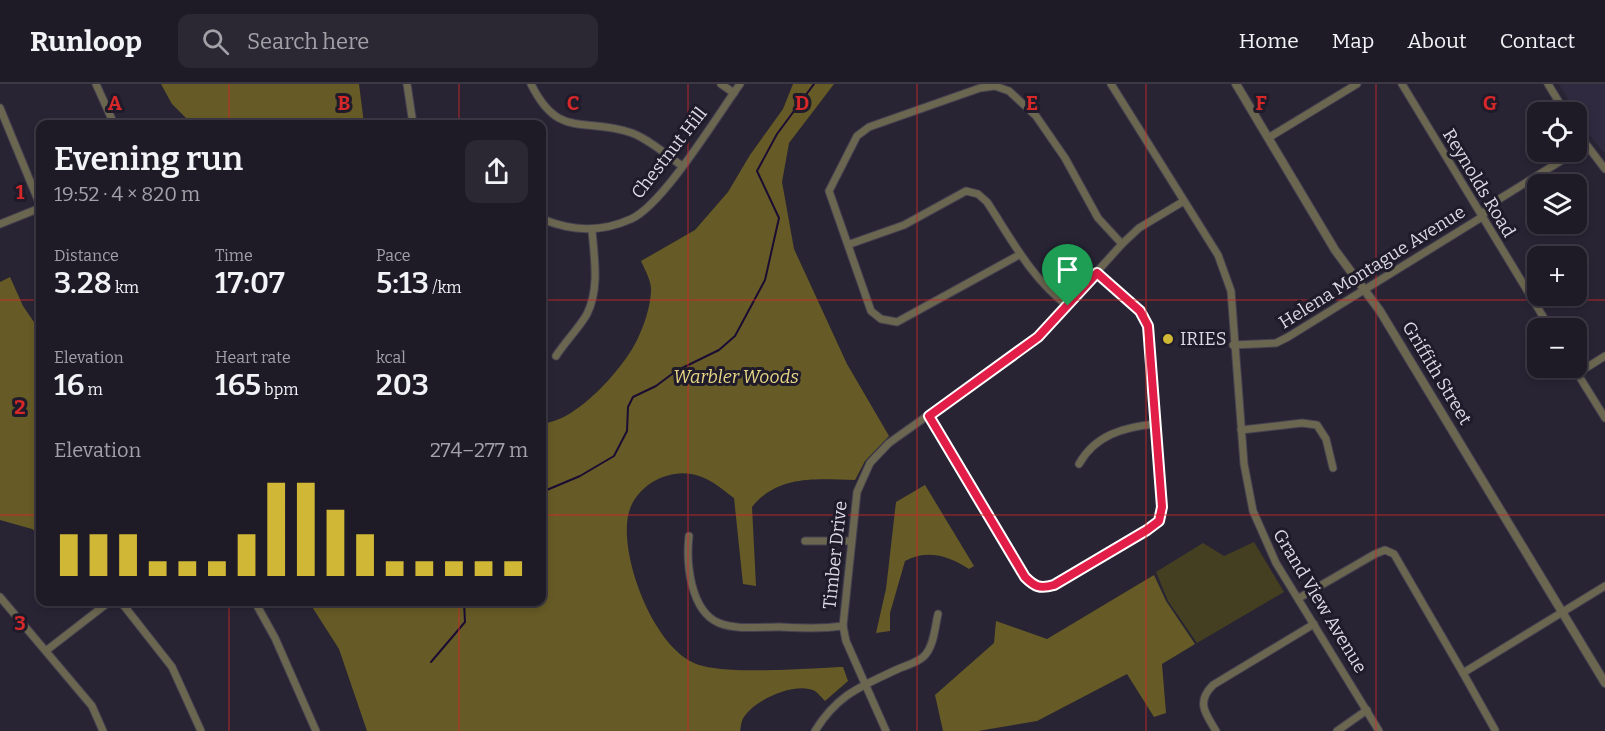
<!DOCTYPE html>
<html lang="en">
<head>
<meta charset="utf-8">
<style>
  :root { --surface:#1e1b27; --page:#2b2833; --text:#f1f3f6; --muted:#a1a1a7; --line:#3c3944; --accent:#d1b736 }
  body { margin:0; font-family:Bitter,serif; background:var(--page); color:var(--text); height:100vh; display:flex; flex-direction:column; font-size:22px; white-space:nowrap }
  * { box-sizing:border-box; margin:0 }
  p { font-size:20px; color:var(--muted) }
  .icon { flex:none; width:33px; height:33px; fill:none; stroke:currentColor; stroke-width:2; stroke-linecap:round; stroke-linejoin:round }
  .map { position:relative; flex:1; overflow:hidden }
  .drawer { position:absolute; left:36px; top:36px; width:510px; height:486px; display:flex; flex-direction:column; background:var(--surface); border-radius:12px; box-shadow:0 3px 9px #0003,0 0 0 2px var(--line) }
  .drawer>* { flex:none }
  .fabs { position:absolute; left:1527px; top:18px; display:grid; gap:12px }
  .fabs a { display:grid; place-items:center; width:60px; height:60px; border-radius:12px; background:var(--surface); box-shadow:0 3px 9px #0003,0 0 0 2px var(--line); font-size:30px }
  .pin { position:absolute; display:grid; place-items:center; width:51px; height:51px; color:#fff; margin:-62px -26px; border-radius:50% 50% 50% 0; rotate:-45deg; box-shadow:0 0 6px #0007 }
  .pin .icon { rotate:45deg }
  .round { display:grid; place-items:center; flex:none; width:63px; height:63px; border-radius:12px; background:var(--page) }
  .headline { display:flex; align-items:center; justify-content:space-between; height:102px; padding:0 18px }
  h1 { font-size:33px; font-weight:600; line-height:45px }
  .figures { display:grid; grid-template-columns:repeat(3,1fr); gap:9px; height:102px; padding:6px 18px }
  .figures div { display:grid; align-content:center }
  .figures b { font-size:30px; font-weight:600 }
  .figures small { font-size:16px; font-weight:400 }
  .figures p { font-size:16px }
  .chart { height:168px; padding:12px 18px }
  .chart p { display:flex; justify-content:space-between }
  .chart svg { width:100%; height:108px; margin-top:6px; stroke:var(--accent); stroke-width:6 }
  header { display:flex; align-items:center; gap:36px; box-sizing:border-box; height:84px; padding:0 30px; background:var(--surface); border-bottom:2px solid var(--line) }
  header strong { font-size:28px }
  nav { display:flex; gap:33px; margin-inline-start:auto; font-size:21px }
  .search { width:420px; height:54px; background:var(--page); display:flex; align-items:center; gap:15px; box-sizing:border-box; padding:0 21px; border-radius:12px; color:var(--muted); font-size:22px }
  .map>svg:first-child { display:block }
</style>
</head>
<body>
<header>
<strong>Runloop</strong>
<div class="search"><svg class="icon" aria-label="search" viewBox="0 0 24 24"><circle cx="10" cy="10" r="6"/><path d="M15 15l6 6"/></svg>Search here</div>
<nav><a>Home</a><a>Map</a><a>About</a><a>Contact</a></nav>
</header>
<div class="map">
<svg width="1605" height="647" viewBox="0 0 1605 647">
  <rect width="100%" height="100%" fill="#282434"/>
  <polygon fill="#302a40" points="1559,0 1605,0 1605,70 1589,50"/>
  <polygon fill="#453f22" points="1254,458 1284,508 1197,559 1168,517 1156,488 1203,459 1224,472"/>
  <g fill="#665b26">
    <polygon points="161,0 359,0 364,40 192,40 172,20"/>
    <path d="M793 0H834L789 59 782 98 794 165 847 280 889 352 865 377 855 396C818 395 778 390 752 423L756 502 743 500 734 414C723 406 712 396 699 392 671 382 634 401 628 432 620 474 653 561 694 579 722 592 808 584 843 583L848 597 825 617C822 614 818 609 815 607 795 597 755 616 744 633 741 637 741 643 740 647H367L339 565 309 518H542V339C574 340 624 284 637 256 644 242 650 224 651 208 652 198 645 186 641 177L695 146 728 108 750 71 783 25Z"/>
    <polygon points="10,193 23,222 40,247 40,451 32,445 0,436 0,198"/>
    <path d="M925 401 974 482 969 485C949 472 927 465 905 477L890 529V547L876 549 886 505 896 418Z"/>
    <polygon points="1154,491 1166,517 1195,560 1162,580 1166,629 1154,633 1127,590 1037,637 978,647 943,647 935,611 994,559 996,537 1047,555"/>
  </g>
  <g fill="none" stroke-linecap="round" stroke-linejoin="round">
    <g stroke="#1b0c33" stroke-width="2">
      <polyline points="542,408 580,392 614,372 627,347 628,323 633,313 656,302 676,287 719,266 735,252 765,196 779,134 757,87 777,50 814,0"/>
      <polyline points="431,578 465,538 464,518"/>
    </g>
    <defs>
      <g id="minor">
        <polyline points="96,0 114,40"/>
        <polyline points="407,0 413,40"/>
        <path d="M531 0C559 57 585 32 632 49 650 56 667 71 682 82"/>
        <polyline points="721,0 734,9"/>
        <polyline points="1111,0 1218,171 1231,207 1244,380 1253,427 1276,479 1379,647"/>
        <polyline points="1402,0 1550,244"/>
        <polyline points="1548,0 1565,28"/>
        <polyline points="0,24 40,121"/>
        <polyline points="1576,47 1605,85"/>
        <polyline points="1268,54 1357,0"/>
        <path d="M542 135C572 147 600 149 631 135 663 121 717 32 740 0"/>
        <polyline points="0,140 40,124"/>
        <path d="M850 160 904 141 966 107 978 110 987 118C1012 156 1031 194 1068 222"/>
        <polyline points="1019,171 897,238 881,235 871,227 829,107 857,52 869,43 980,4 995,2 1009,7 1036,32 1065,74 1098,134 1122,160"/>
        <polyline points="1233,261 1276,259 1288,253 1482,133 1488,122 1585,62"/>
        <path d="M556 272C565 258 579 244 587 230 600 204 594 173 592 146"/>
        <polyline points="1574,284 1605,334"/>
        <polyline points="1578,289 1605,272"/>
        <path d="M929 332 1025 493C1035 503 1040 506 1054 501L1159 437 1162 423 1148 242 1140 227 1097 189"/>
        <polyline points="1241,346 1302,339 1317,341 1326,355 1333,384"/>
        <path d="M1079 380C1095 351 1124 343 1155 340"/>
        <path d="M689 452C686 478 690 527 719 539 737 546 759 543 778 543 801 544 821 545 843 542"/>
        <polyline points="805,457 850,457"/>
        <polyline points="0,513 92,622 103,647"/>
        <polyline points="1299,514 1375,470 1385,466 1394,470 1463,589 1605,502"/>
        <polyline points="121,518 172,583 201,647"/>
        <polyline points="255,518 275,554 316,647"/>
        <polyline points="47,566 109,518"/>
        <polyline points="1463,589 1495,646"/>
        <path d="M815 647C838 610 860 603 898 585 907 581 920 578 926 570 934 560 935 543 938 530"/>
        <polyline points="886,647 846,557 843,542 857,408 870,379 889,359 1038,253 1122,160 1139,144 1184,117"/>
        <path d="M1216 647C1205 629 1196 618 1213 601L1314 540"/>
        <polyline points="1337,647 1367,626"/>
      </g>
      <polyline id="tertiary" points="1236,0 1335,166 1380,227 1605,599"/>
    </defs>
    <use href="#minor" stroke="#454150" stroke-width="9"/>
    <use href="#tertiary" stroke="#454150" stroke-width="10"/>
    <use href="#minor" stroke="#6b6650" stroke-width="7"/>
    <use href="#tertiary" stroke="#6b6650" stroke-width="8"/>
  </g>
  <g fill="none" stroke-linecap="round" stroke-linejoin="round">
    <defs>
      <path id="route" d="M1097 189 1140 227 1148 242 1162 423 1159 437 1147 446 1054 501C1040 505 1035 503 1025 493L929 332 1038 253Z"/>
    </defs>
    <use href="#route" stroke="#fff" stroke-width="12"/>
    <use href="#route" stroke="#e11d48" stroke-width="8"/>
  </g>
  <path fill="none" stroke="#d62828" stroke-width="1.5" stroke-opacity="0.55" d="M229 0V40M459 0V40M688 0V647M917 0V647M1146 0V647M1376 0V647M0 216H40M542 216H1605M0 431H40M542 431H1605M229 518V647M459 518V647"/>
  <circle fill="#d1b736" stroke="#1f1b2a" stroke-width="2" cx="1168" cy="255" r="6"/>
  <g text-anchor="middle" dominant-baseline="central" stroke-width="6" stroke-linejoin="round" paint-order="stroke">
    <g font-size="18" fill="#dcdae4" stroke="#1f1b2a">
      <text transform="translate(669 69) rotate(-52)">Chestnut Hill</text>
      <text transform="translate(1479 99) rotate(59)">Reynolds Road</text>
      <text transform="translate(1372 183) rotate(-32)">Helena Montague Avenue</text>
      <text transform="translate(1437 289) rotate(59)">Griffith Street</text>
      <text transform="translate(835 471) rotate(-84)">Timber Drive</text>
      <text transform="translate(1320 517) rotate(59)">Grand View Avenue</text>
    </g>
    <g font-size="18" fill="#dcdae4" stroke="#1f1b2a" text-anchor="start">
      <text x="1180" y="255">IRIES</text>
    </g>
    <g font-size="18" font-style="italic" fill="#e8d685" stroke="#1f1b2a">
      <text x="736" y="293">Warbler Woods</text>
    </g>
  </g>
  <g font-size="20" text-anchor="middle" font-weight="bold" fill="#d62828" stroke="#1f1b2a" stroke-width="6" stroke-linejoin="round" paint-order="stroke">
    <text x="115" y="26">A</text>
    <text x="344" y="26">B</text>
    <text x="573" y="26">C</text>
    <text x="802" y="26">D</text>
    <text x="1032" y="26">E</text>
    <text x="1261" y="26">F</text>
    <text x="1490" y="26">G</text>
    <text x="20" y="115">1</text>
    <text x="20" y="330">2</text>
    <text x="20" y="546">3</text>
  </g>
</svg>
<div class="fabs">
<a><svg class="icon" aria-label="locate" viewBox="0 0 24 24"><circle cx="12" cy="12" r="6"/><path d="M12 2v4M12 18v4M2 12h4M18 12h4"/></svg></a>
<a><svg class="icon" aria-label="layers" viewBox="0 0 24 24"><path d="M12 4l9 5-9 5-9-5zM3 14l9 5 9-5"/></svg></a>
<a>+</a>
<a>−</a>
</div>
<div class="pin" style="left:1068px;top:222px;background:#1e9e55"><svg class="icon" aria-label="arrive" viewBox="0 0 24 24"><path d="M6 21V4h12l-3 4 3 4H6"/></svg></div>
<section class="drawer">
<div class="headline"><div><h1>Evening run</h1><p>19:52 · 4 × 820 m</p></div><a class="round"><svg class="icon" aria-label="share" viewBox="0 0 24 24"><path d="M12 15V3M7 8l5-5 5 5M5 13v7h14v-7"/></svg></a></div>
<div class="figures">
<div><p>Distance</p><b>3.28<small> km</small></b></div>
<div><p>Time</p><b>17:07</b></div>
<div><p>Pace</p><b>5:13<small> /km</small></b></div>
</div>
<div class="figures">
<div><p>Elevation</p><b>16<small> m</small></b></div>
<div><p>Heart rate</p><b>165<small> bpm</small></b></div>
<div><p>kcal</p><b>203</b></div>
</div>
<div class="chart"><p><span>Elevation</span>274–277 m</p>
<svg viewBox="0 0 160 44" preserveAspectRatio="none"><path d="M5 44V27M15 44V27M25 44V27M35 44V38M45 44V38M55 44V38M65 44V27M75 44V6M85 44V6M95 44V17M105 44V27M115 44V38M125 44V38M135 44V38M145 44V38M155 44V38"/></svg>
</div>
</section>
</div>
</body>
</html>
